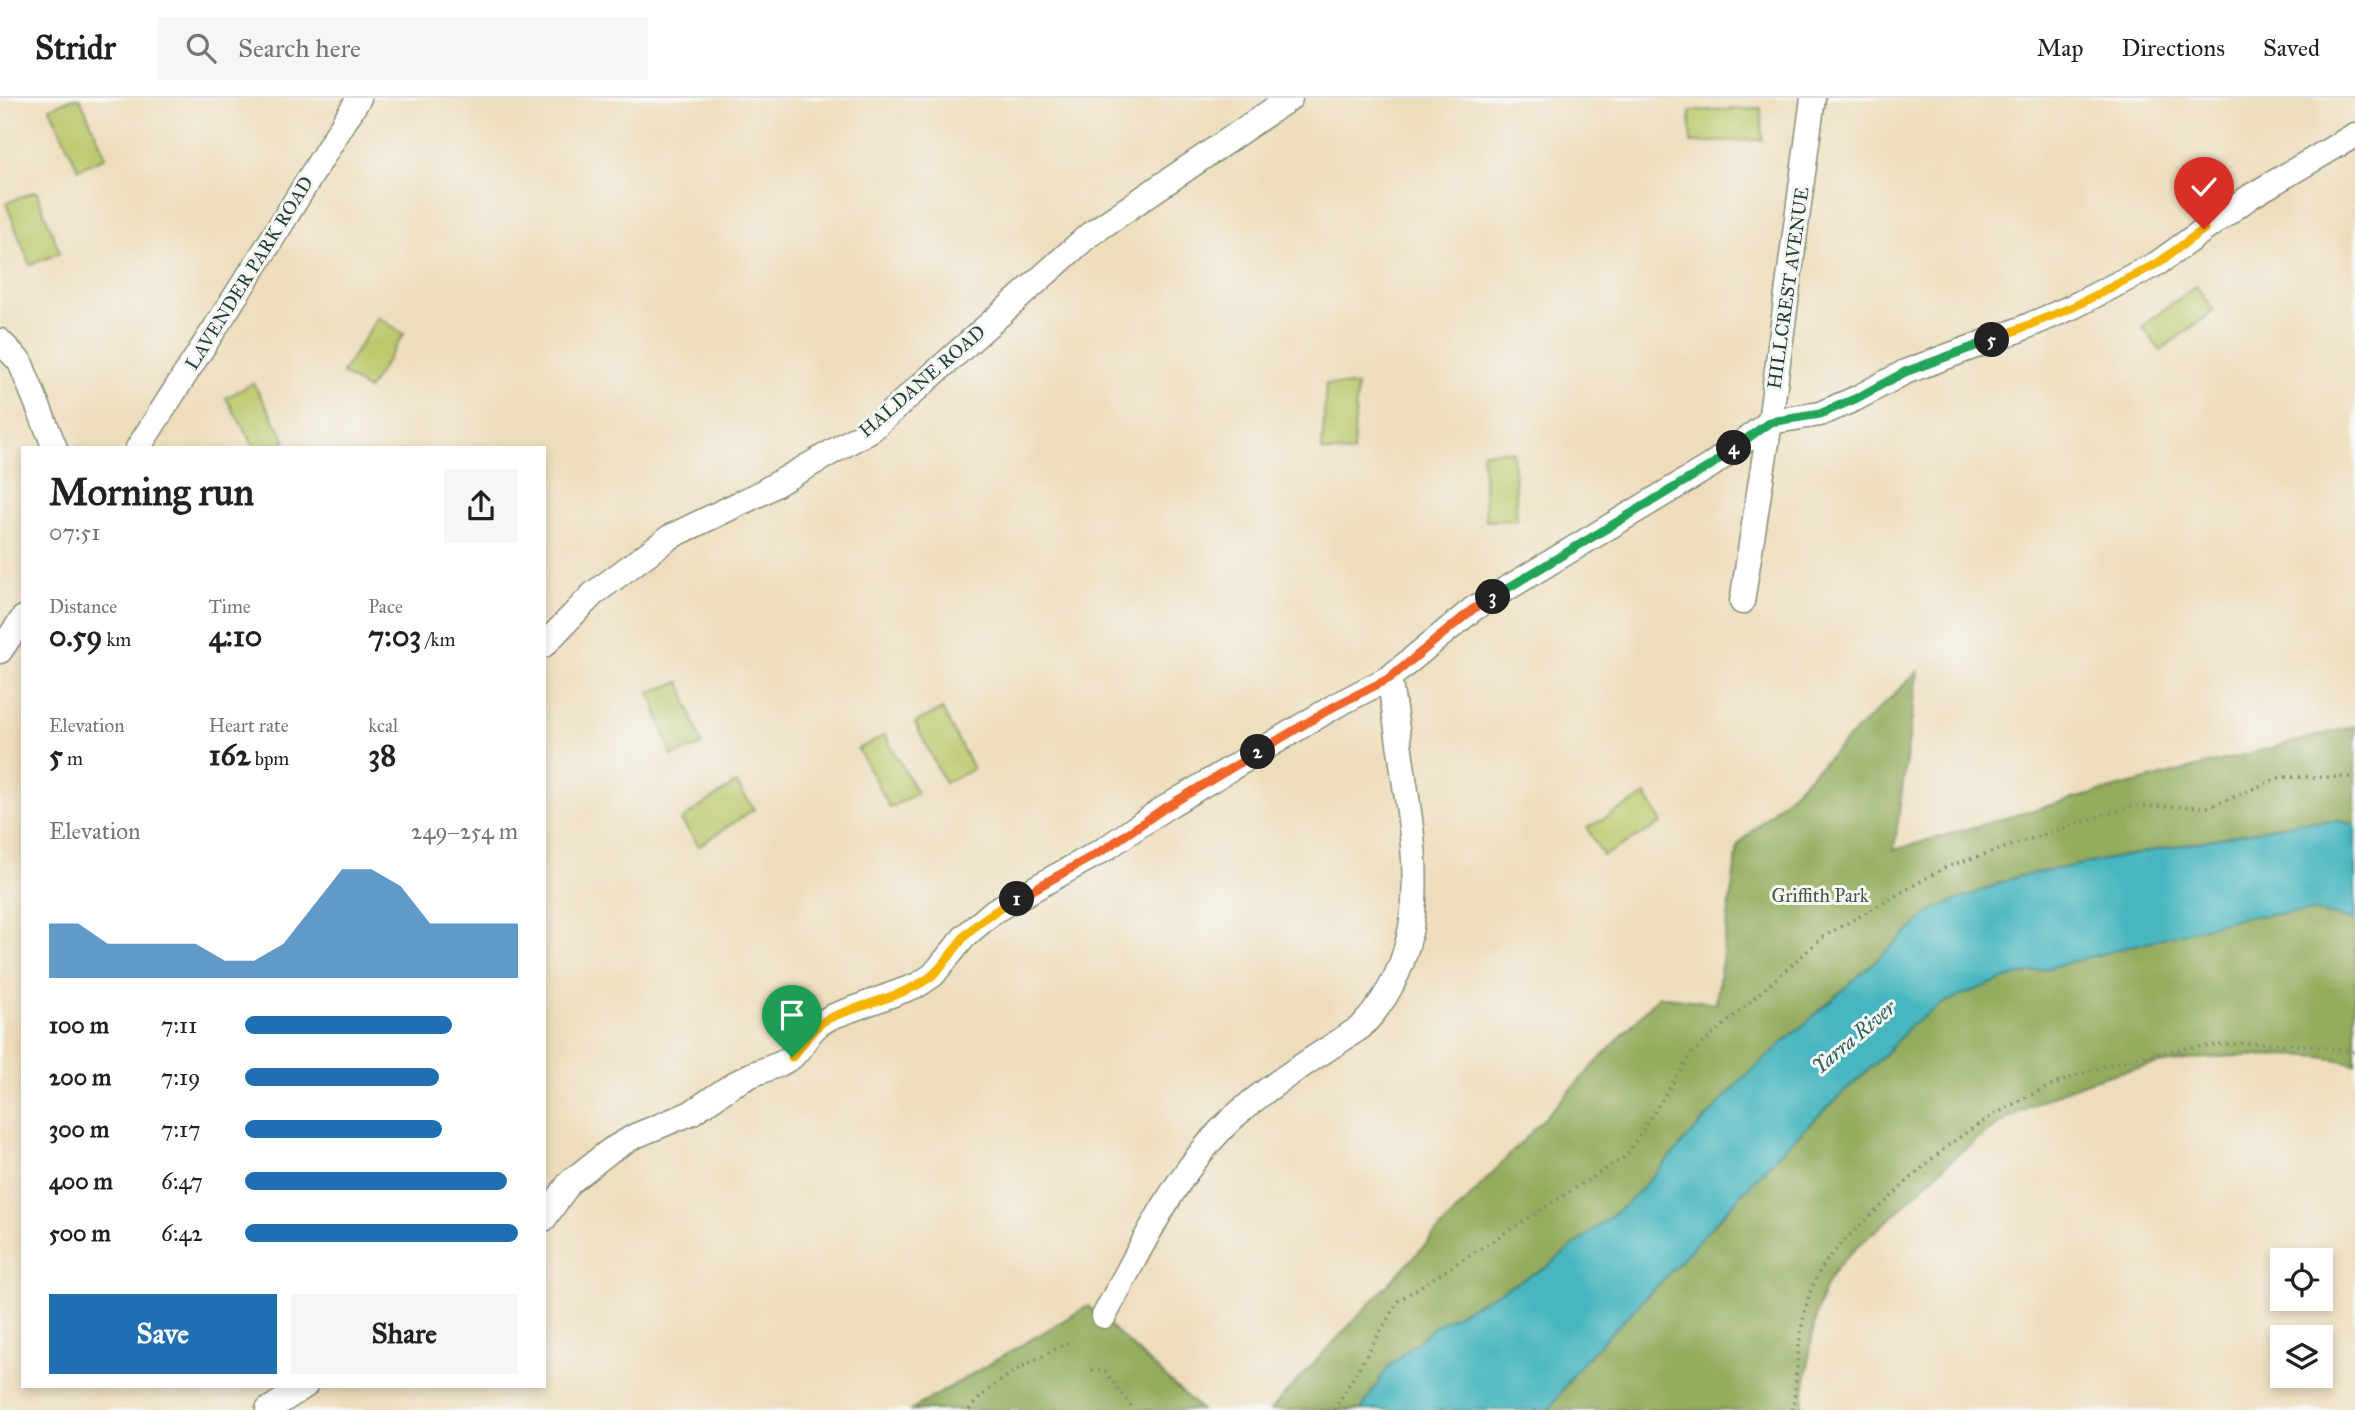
<!DOCTYPE html>
<html lang="en">
<head>
<meta charset="utf-8">
<style>
  :root { --surface:#fff; --page:#f6f6f6; --text:#202124; --muted:#757577; --line:#e0e0e0; --accent:#1f6fb2 }
  body { margin:0; font-family:"IM FELL Great Primer",serif; background:var(--page); color:var(--text); height:100vh; display:flex; flex-direction:column; font-size:26px; white-space:nowrap }
  * { box-sizing:border-box; margin:0 }
  p { font-size:23px; color:var(--muted) }
  .icon { flex:none; width:38px; height:38px; fill:none; stroke:currentColor; stroke-width:2; stroke-linecap:round; stroke-linejoin:round }
  .map { position:relative; flex:1; overflow:hidden }
  .sheet { position:absolute; left:21px; top:348px; width:525px; height:942px; display:flex; flex-direction:column; background:var(--surface); border-radius:0px; box-shadow:0 4px 10px #0003 }
  .sheet>* { flex:none }
  .fabs { position:absolute; left:2270px; top:1150px; display:grid; gap:14px }
  .fabs a { display:grid; place-items:center; width:63px; height:63px; border-radius:0px; background:var(--surface); box-shadow:0 4px 10px #0003; font-size:35px }
  .pin { position:absolute; display:grid; place-items:center; width:60px; height:60px; color:#fff; margin:-72px -30px; border-radius:50% 50% 50% 0; rotate:-45deg; box-shadow:0 0 7px #0007 }
  .pin .icon { rotate:45deg }
  .km { position:absolute; width:35px; height:35px; margin:-18px; border-radius:50%; background:#222; color:#fff; font-size:19px; line-height:35px; text-align:center }
  .round { display:grid; place-items:center; flex:none; width:74px; height:74px; border-radius:0px; background:var(--page) }
  .summary { display:flex; align-items:center; justify-content:space-between; height:119px; padding:0 28px }
  h1 { font-size:38px; font-weight:700; line-height:52px }
  .metrics { display:grid; grid-template-columns:repeat(3,1fr); gap:10px; height:119px; padding:7px 28px }
  .metrics div { display:grid; align-content:center }
  .metrics b { font-size:30px; font-weight:700 }
  .metrics small { font-size:19px; font-weight:400 }
  .metrics p { font-size:19px }
  .chart { height:196px; padding:14px 28px }
  .chart p { display:flex; justify-content:space-between }
  .chart svg { width:100%; height:126px; margin-top:7px; fill:var(--accent); opacity:.7 }
  .button { display:flex; gap:14px; margin-top:auto; padding:14px 28px }
  .button a { flex:1; height:80px; border-radius:0px; background:var(--accent); color:#fff; font-size:28px; font-weight:700; line-height:80px; text-align:center }
  .button a+a { background:var(--page); color:var(--text) }
  ul { padding:0 28px; list-style:none; font-size:23px }
  li { display:grid; grid-template-columns:112px 84px 1fr; align-items:center; height:52px }
  li i { height:18px; border-radius:9px; background:var(--accent) }
  header { display:flex; align-items:center; gap:42px; box-sizing:border-box; height:98px; padding:0 35px; background:var(--surface); border-bottom:2px solid var(--line) }
  header strong { font-size:33px }
  nav { display:flex; gap:38px; margin-inline-start:auto; font-size:24px }
  .search { width:490px; height:63px; background:var(--page); display:flex; align-items:center; gap:18px; box-sizing:border-box; padding:0 24px; border-radius:0px; color:var(--muted); font-size:26px }
  .map>svg:first-child { display:block }
</style>
</head>
<body>
<header>
<strong>Stridr</strong>
<div class="search"><svg class="icon" aria-label="search" viewBox="0 0 24 24"><circle cx="10" cy="10" r="6"/><path d="M15 15l6 6"/></svg>Search here</div>
<nav><a>Map</a><a>Directions</a><a>Saved</a></nav>
</header>
<div class="map">
<svg width="2355" height="1312" viewBox="0 0 2355 1312">
  <rect width="100%" height="100%" fill="#f6f6f2"/>
  <filter id="ink" filterUnits="userSpaceOnUse"><feTurbulence type="fractalNoise" baseFrequency=".0143" numOctaves="2"/><feDisplacementMap in="SourceGraphic" scale="14" xChannelSelector="R" yChannelSelector="G"/><feConvolveMatrix kernelMatrix="1 2 1 2 8 2 1 2 1" color-interpolation-filters="sRGB"/></filter>
  <filter id="wash" filterUnits="userSpaceOnUse"><feTurbulence type="fractalNoise" baseFrequency=".00686" numOctaves="4" result="noise"/><feDisplacementMap in="SourceGraphic" scale="28" xChannelSelector="R" yChannelSelector="G"/><feGaussianBlur stdDeviation="1.57" result="paint"/><feColorMatrix in="noise" values="0 0 0 0 0 0 0 0 0 0 0 0 0 0 0 0 0 1.4 0 .05"/><feComposite in="paint" operator="in"/></filter>
  <g filter="url(#wash)">
    <rect width="100%" height="100%" fill="#eeddbc"/>
    <g fill="#bbc769" stroke="#6d824e" stroke-width="2">
      <polygon points="73,0 80,0 106,59 78,71 50,10"/>
      <polygon points="1761,10 1762,42 1691,45 1690,13"/>
      <polygon points="36,93 60,155 30,167 6,105"/>
      <polygon points="2196,188 2214,213 2160,252 2142,228"/>
      <polygon points="378,219 404,236 368,292 342,275"/>
      <polygon points="253,285 286,343 273,350 255,350 226,300"/>
      <polygon points="1326,286 1357,288 1353,355 1322,353"/>
      <polygon points="1513,353 1517,422 1486,423 1482,354"/>
      <polygon points="680,584 702,647 672,658 650,594"/>
      <polygon points="942,611 973,671 945,685 915,625"/>
      <polygon points="885,637 917,695 890,710 858,651"/>
      <polygon points="736,685 754,711 699,748 681,722"/>
      <polygon points="1646,697 1662,725 1603,758 1587,730"/>
    </g>
    <g fill="#94ac5d" stroke="#5a7448" stroke-width="2">
      <polygon points="1918,573 1894,752 2054,706 2355,628 2355,727 2340,723 2302,724 2113,760 2016,779 1934,811 1741,982 1629,1104 1547,1169 1438,1226 1388,1269 1361,1312 1270,1312 1659,898 1716,905 1738,747"/>
      <path d="M2312 813 2355 822V966C2320 955 2280 957 2244 958 2137 960 2037 989 1954 1060 1934 1077 1915 1096 1896 1115 1879 1130 1841 1160 1831 1178 1810 1213 1810 1271 1801 1312H1549L1581 1265 1659 1186 1780 1054 1882 959 1909 929 1945 904 1998 883 2192 831 2243 819Z"/>
      <polygon points="1088,1208 1201,1312 911,1312"/>
    </g>
    <polygon fill="#47b6bf" stroke="#337a7a" stroke-width="2" points="2340,723 2355,727 2355,822 2312,813 2243,819 1998,883 1945,904 1909,929 1882,959 1780,1054 1659,1186 1581,1265 1549,1312 1361,1312 1388,1269 1438,1226 1547,1169 1629,1104 1741,982 1934,811 2016,779 2302,724"/>
  </g>
  <g filter="url(#ink)">
    <g fill="none" stroke-linecap="round" stroke-linejoin="round">
      <defs>
        <g id="minor">
          <polyline points="0,243 20,264 55,350"/>
          <polyline points="138,350 267,149 359,0"/>
          <polyline points="1742,504 1770,324 1813,0"/>
          <polyline points="544,547 593,496 670,439 759,396 872,331 1089,137 1290,0"/>
          <polyline points="0,553 23,520"/>
          <polyline points="544,1121 570,1084 611,1052 635,1038 691,1015 734,986 751,977 780,966 792,959 802,948 810,935 819,926 831,919 918,887 933,877 965,838 994,813 1105,751 1163,711 1335,608 1389,580 1473,511 1710,368 1770,324 1820,316 1857,300 1905,274 2016,233 2072,209 2158,165 2251,98 2355,37"/>
          <path d="M1104 1218C1141 1150 1176 1072 1235 1018 1273 984 1318 958 1361 929 1427 861 1419 774 1405 687 1400 651 1395 616 1389 580"/>
          <polyline points="268,1312 305,1288"/>
        </g>
      </defs>
      <use href="#minor" stroke="#868d78" stroke-width="27"/>
      <g stroke="#868d78" stroke-width="3.5" stroke-dasharray="2 5" stroke-linecap="butt">
        <polyline points="1091,1272 1105,1273 1134,1312"/>
        <path d="M969 1312C996 1278 1036 1262 1073 1242"/>
        <polyline points="1334,1312 1399,1202 1626,1058 1692,955 1823,839 1946,769 2131,708 2209,709 2281,679 2355,679"/>
        <path d="M1793 1312C1797 1274 1799 1215 1815 1182 1828 1154 1867 1121 1890 1100 1915 1076 1941 1051 1970 1032 2083 956 2222 930 2355 954"/>
      </g>
      <use href="#minor" stroke="#fff" stroke-width="24"/>
    </g>
  </g>
  <g fill="none" stroke-linecap="round" stroke-linejoin="round" filter="url(#ink)">
    <defs>
      <path id="split-1" d="M792 959C802 949 808 935 820 926 830 918 843 915 854 911 880 902 907 895 929 880 944 869 953 852 964 839 979 822 998 811 1017 801"/>
      <polyline id="split-2" points="1017,801 1105,751 1163,711 1258,654"/>
      <polyline id="split-3" points="1258,654 1335,608 1390,580 1473,511 1493,499"/>
      <polyline id="split-4" points="1493,499 1710,368 1734,350"/>
      <polyline id="split-5" points="1734,350 1770,324 1820,316 1857,300 1905,274 1992,242"/>
      <polyline id="split-6" points="1992,242 2073,209 2158,165 2204,131"/>
    </defs>
    <use href="#split-1" stroke="#fff" stroke-width="14"/>
    <use href="#split-2" stroke="#fff" stroke-width="14"/>
    <use href="#split-3" stroke="#fff" stroke-width="14"/>
    <use href="#split-4" stroke="#fff" stroke-width="14"/>
    <use href="#split-5" stroke="#fff" stroke-width="14"/>
    <use href="#split-6" stroke="#fff" stroke-width="14"/>
    <use href="#split-1" stroke="#f5b400" stroke-width="9"/>
    <use href="#split-2" stroke="#f0652b" stroke-width="9"/>
    <use href="#split-3" stroke="#f0652b" stroke-width="9"/>
    <use href="#split-4" stroke="#22a559" stroke-width="9"/>
    <use href="#split-5" stroke="#22a559" stroke-width="9"/>
    <use href="#split-6" stroke="#f5b400" stroke-width="9"/>
  </g>
  <g text-anchor="middle" dominant-baseline="central" stroke-width="6" stroke-linejoin="round" paint-order="stroke">
    <g font-size="19" fill="#1f3d34" stroke="#f6f6f2">
      <text transform="translate(249 175) rotate(-58)">LAVENDER PARK ROAD</text>
      <text transform="translate(1788 190) rotate(-82)">HILLCREST AVENUE</text>
      <text transform="translate(922 283) rotate(-41)">HALDANE ROAD</text>
    </g>
    <g font-size="19" fill="#3e593f" stroke="#f6f6f2">
      <text x="1820" y="797">Griffith Park</text>
    </g>
    <g font-size="21" font-style="italic" fill="#2b615e" stroke="#f6f6f2">
      <text transform="translate(1854 939) rotate(-40)">Yarra River</text>
    </g>
  </g>
</svg>
<div class="fabs">
<a><svg class="icon" aria-label="locate" viewBox="0 0 24 24"><circle cx="12" cy="12" r="6"/><path d="M12 2v4M12 18v4M2 12h4M18 12h4"/></svg></a>
<a><svg class="icon" aria-label="layers" viewBox="0 0 24 24"><path d="M12 4l9 5-9 5-9-5zM3 14l9 5 9-5"/></svg></a>
</div>
<div class="pin" style="left:792px;top:959px;background:#1e9e55"><svg class="icon" aria-label="arrive" viewBox="0 0 24 24"><path d="M6 21V4h12l-3 4 3 4H6"/></svg></div>
<div class="pin" style="left:2204px;top:131px;background:#d93025"><svg class="icon" aria-label="check" viewBox="0 0 24 24"><path d="M5 12l5 5 9-10"/></svg></div>
<b class="km" style="left:1017px;top:801px">1</b>
<b class="km" style="left:1258px;top:654px">2</b>
<b class="km" style="left:1493px;top:499px">3</b>
<b class="km" style="left:1734px;top:350px">4</b>
<b class="km" style="left:1992px;top:242px">5</b>
<section class="sheet">
<div class="summary"><div><h1>Morning run</h1><p>07:51</p></div><a class="round"><svg class="icon" aria-label="share" viewBox="0 0 24 24"><path d="M12 15V3M7 8l5-5 5 5M5 13v7h14v-7"/></svg></a></div>
<div class="metrics">
<div><p>Distance</p><b>0.59<small> km</small></b></div>
<div><p>Time</p><b>4:10</b></div>
<div><p>Pace</p><b>7:03<small> /km</small></b></div>
</div>
<div class="metrics">
<div><p>Elevation</p><b>5<small> m</small></b></div>
<div><p>Heart rate</p><b>162<small> bpm</small></b></div>
<div><p>kcal</p><b>38</b></div>
</div>
<div class="chart"><p><span>Elevation</span>249–254 m</p>
<svg viewBox="0 0 160 44" preserveAspectRatio="none"><path d="M0 44V25L10 25L20 32L30 32L40 32L50 32L60 38L70 38L80 32L90 19L100 6L110 6L120 12L130 25L140 25L150 25L160 25V44z"/></svg>
</div>
<ul>
<li><b>100 m</b>7:11<i style="width:76%"></i></li>
<li><b>200 m</b>7:19<i style="width:71%"></i></li>
<li><b>300 m</b>7:17<i style="width:72%"></i></li>
<li><b>400 m</b>6:47<i style="width:96%"></i></li>
<li><b>500 m</b>6:42<i style="width:100%"></i></li>
</ul>
<div class="button"><a>Save</a><a>Share</a></div>
</section>
</div>
</body>
</html>
